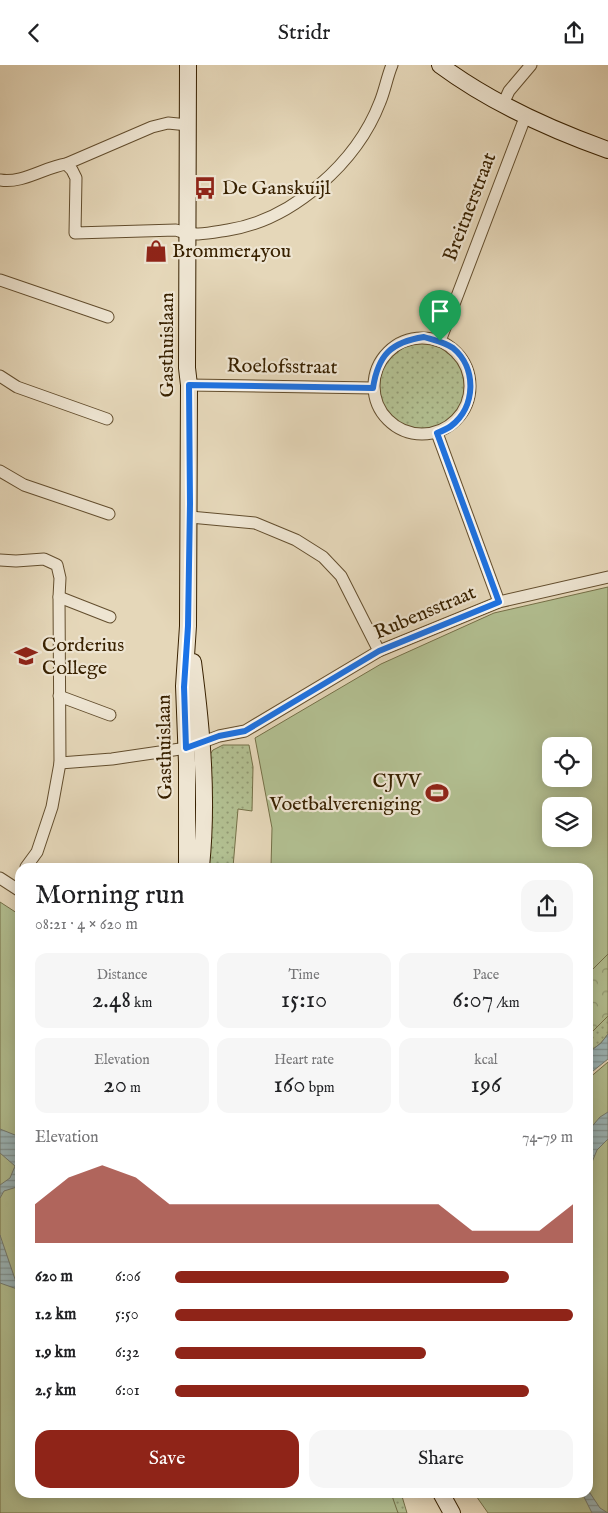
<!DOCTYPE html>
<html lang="en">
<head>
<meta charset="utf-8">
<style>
  :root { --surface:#fff; --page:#f6f6f6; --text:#202124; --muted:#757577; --accent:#8f2418 }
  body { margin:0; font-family:"IM FELL English",serif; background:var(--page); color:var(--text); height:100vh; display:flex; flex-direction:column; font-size:19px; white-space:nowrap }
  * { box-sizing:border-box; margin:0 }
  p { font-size:16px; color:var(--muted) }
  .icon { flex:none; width:28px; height:28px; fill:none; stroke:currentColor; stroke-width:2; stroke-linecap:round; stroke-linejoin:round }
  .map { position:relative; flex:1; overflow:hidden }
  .panel { position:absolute; left:15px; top:798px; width:578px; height:635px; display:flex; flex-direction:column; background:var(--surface); border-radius:15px; box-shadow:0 2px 12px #0003 }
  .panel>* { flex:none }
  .controls { position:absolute; left:542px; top:672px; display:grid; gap:10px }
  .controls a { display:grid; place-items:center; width:50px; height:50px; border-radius:10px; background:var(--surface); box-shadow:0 2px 12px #0003; font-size:25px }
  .pin { position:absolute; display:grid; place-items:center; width:42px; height:42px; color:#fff; margin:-51px -21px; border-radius:50% 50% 50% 0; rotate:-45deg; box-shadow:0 0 5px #0007 }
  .pin .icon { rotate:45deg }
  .round { display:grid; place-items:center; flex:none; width:52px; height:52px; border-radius:15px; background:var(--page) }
  .overview { display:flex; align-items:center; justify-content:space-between; height:85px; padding:0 20px }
  h1 { font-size:28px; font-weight:600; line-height:38px }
  .metrics { display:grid; grid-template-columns:repeat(3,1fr); gap:8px; height:85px; padding:5px 20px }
  .metrics div { display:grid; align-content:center; border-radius:12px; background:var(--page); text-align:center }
  .metrics b { font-size:25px; font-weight:600 }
  .metrics small { font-size:14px; font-weight:400 }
  .metrics p { font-size:14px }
  .chart { height:140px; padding:10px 20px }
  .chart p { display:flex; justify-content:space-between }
  .chart svg { width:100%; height:90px; margin-top:5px; fill:var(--accent); opacity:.7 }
  .button { display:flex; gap:10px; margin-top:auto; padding:10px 20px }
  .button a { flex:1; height:58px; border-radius:15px; background:var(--accent); color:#fff; font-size:20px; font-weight:600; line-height:58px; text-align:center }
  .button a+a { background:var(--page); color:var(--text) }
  ul { padding:0 20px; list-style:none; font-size:16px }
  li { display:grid; grid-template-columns:80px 60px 1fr; align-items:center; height:38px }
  li i { height:12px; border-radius:6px; background:var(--accent) }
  header { display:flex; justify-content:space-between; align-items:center; height:65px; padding:0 20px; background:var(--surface); font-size:22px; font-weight:600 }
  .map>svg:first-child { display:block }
</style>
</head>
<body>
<header><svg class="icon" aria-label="back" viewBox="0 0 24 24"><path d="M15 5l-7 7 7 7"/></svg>Stridr<svg class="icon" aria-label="share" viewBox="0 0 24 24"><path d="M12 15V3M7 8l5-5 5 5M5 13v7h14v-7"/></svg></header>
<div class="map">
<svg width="608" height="1448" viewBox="0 0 608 1448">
  <defs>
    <pattern id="grass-dots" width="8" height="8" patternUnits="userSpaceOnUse" patternTransform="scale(1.25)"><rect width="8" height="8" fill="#b2bf91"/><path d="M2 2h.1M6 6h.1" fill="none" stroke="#929b74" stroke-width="1.8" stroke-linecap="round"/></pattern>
    <pattern id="forest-crowns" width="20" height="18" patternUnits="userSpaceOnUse" patternTransform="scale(1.25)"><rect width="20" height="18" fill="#b2bf91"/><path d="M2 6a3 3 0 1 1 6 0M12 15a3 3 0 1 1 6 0" fill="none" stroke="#929b74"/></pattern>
    <pattern id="water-rules" width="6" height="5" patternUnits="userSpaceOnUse" patternTransform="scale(1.25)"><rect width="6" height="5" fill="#9bb7bb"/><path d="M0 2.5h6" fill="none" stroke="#7f9496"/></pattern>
  </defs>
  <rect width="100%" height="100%" fill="#e5d7b9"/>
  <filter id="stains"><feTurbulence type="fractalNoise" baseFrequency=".004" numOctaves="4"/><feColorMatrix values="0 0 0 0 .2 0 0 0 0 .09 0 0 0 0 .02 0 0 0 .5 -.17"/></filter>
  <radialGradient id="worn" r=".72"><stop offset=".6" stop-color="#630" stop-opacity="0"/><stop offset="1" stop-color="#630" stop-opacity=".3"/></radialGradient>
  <g fill="url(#grass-dots)" stroke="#757048">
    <circle cx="423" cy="320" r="45"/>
    <polygon points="223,680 249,680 253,702 252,746 238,744 233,802 207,802 209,691 213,685"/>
    <polygon points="608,951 608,969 601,978 588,988 588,971"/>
    <polygon points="390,1428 401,1428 407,1448 397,1448"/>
  </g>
  <polygon fill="url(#forest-crowns)" stroke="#757048" points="608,889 608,951 588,971 588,909"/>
  <g fill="#b2bf91" stroke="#757048" fill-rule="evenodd">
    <path d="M608 522V889L588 909V802H271L272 763 255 673 381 599 494 548ZM551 681H584V714H551ZM551 741H584V774H551Z"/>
    <polygon points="0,837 20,850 20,1428 391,1428 398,1448 0,1448"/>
    <polygon points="608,997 608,1448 488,1448 474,1428 588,1428 588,1014"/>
  </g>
  <g fill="url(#water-rules)" stroke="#737b70">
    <polygon points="608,969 608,994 588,1010 588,988 601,978"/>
    <polygon points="608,1047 608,1074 597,1085 588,1107 588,1066 600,1052"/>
    <polygon points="0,1064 20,1072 20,1121 4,1126 0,1133 0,1120 10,1113 15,1101 0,1088"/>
    <polygon points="0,1170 16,1217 20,1221 20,1225 0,1218"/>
    <polygon points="588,1425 600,1443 608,1448 592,1448 582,1428 588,1428"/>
  </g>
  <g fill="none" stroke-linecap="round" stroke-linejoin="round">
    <defs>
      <g id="street">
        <polyline points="503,39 509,26 531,0"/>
        <path d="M66 99 72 105 76 113 75 168 176 165C194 172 209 168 228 165 293 155 357 97 380 37 385 25 387 12 392 0"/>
        <path d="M0 115C22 119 45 102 66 99L152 62 168 58 188 60"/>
        <polyline points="0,215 108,252"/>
        <circle cx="422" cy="321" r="48"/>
        <polyline points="440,276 526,50"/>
        <polyline points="0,311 17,322 107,354"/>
        <polyline points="189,320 373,323"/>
        <polyline points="437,368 499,537"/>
        <polyline points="0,406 24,420 109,449"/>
        <polyline points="190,452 255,458 296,475 323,492 341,511 379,586"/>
        <polyline points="0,495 16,496 44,494 57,500 60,513 59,532 60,698 52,742 37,787 26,802"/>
        <polyline points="59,532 110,552"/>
        <polyline points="59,631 110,650"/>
        <polyline points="60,698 112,694 187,683 219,671 245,666 379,586 499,537 608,512"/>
        <polyline points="0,813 20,826"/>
      </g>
      <g id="secondary">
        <path d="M440 0C490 37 549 64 608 85"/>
        <path d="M193 597C202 666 208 733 201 802"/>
        <polyline points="187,802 187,698 184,621 188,561 189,320 187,303 188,0"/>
        <polyline points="441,1428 452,1448"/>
      </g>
    </defs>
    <use href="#street" stroke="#634e2e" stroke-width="13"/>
    <use href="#secondary" stroke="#382100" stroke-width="18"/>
    <use href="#street" stroke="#eee5d2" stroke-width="11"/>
    <use href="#secondary" stroke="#eee5d2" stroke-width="16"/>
  </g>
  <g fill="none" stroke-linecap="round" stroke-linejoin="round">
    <defs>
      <path id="route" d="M424 272C434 275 444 277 453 283 477 303 476 342 451 361 447 364 442 366 437 368L499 537 379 586 245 666 219 671 186 683 184 622 188 561 190 439 189 320 373 323C378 290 391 277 424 272Z"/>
    </defs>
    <use href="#route" stroke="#fff" stroke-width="10"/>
    <use href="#route" stroke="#1a73e8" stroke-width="6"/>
  </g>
  <defs>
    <symbol id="bus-bare" viewBox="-9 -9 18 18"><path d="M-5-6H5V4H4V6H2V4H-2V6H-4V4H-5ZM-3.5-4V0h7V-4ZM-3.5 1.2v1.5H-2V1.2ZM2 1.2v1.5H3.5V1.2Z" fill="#8f2418" stroke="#eee5d2" stroke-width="2.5" paint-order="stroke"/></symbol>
    <symbol id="shop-bare" viewBox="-9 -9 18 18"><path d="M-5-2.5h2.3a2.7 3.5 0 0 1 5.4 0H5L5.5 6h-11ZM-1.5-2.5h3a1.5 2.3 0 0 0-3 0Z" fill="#8f2418" stroke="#eee5d2" stroke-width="2.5" paint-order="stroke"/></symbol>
    <symbol id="school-bare" viewBox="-9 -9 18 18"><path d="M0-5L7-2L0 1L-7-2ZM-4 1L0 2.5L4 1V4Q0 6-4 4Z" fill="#8f2418" stroke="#eee5d2" stroke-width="2.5" paint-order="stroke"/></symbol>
    <symbol id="stadium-bare" viewBox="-9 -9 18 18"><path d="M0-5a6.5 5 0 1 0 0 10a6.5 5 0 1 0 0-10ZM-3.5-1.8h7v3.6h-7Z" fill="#8f2418" stroke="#eee5d2" stroke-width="2.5" paint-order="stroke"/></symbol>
  </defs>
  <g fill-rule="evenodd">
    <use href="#bus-bare" x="189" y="107" width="32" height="32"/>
    <use href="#shop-bare" x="140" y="170" width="32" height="32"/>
    <use href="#school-bare" x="10" y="575" width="32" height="32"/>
    <use href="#stadium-bare" x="421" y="712" width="32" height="32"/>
  </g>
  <g text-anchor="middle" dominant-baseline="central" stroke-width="4.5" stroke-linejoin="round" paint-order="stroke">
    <g font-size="20" fill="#382100" stroke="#eee5d2" text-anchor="start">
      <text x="222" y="123">De Ganskuijl</text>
      <text x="172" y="186">Brommer4you</text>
      <text x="42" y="580">Corderius<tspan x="42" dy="23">College</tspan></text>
      <text x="421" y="716" text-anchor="end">CJVV<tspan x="421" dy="23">Voetbalvereniging</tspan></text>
    </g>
    <g font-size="20" fill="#382100" stroke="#eee5d2">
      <text transform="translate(470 142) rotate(-69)">Breitnerstraat</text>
      <text transform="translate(167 280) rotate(-90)">Gasthuislaan</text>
      <text transform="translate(282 302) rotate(1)">Roelofsstraat</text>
      <text transform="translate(425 548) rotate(-23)">Rubensstraat</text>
      <text transform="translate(165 682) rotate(-91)">Gasthuislaan</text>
    </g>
  </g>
  <rect width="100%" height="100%" filter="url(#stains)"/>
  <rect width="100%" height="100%" fill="url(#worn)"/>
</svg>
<div class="controls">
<a><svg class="icon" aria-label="locate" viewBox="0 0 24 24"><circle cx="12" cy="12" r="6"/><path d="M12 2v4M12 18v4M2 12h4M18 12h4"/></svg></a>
<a><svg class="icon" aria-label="layers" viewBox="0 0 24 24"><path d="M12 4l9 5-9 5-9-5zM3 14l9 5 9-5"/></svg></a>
</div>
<div class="pin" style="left:440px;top:276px;background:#1e9e55"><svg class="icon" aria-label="arrive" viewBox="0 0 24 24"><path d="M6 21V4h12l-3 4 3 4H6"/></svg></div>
<section class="panel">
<div class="overview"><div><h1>Morning run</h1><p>08:21 · 4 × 620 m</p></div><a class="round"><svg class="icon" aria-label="share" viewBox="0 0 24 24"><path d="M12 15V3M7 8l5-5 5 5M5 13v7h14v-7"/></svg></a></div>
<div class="metrics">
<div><p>Distance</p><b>2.48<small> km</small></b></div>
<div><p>Time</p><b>15:10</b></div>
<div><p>Pace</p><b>6:07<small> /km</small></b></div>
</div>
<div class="metrics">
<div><p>Elevation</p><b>20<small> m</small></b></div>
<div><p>Heart rate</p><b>160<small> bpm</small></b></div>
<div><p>kcal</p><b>196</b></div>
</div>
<div class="chart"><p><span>Elevation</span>74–79 m</p>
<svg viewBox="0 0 160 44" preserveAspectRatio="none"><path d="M0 44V25L10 12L20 6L30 12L40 25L50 25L60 25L70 25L80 25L90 25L100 25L110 25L120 25L130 38L140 38L150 38L160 25V44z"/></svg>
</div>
<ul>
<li><b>620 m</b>6:06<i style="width:84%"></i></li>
<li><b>1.2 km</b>5:50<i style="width:100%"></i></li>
<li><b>1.9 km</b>6:32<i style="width:63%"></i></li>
<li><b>2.5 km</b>6:01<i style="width:89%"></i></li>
</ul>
<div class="button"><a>Save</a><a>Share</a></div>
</section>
</div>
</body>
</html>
